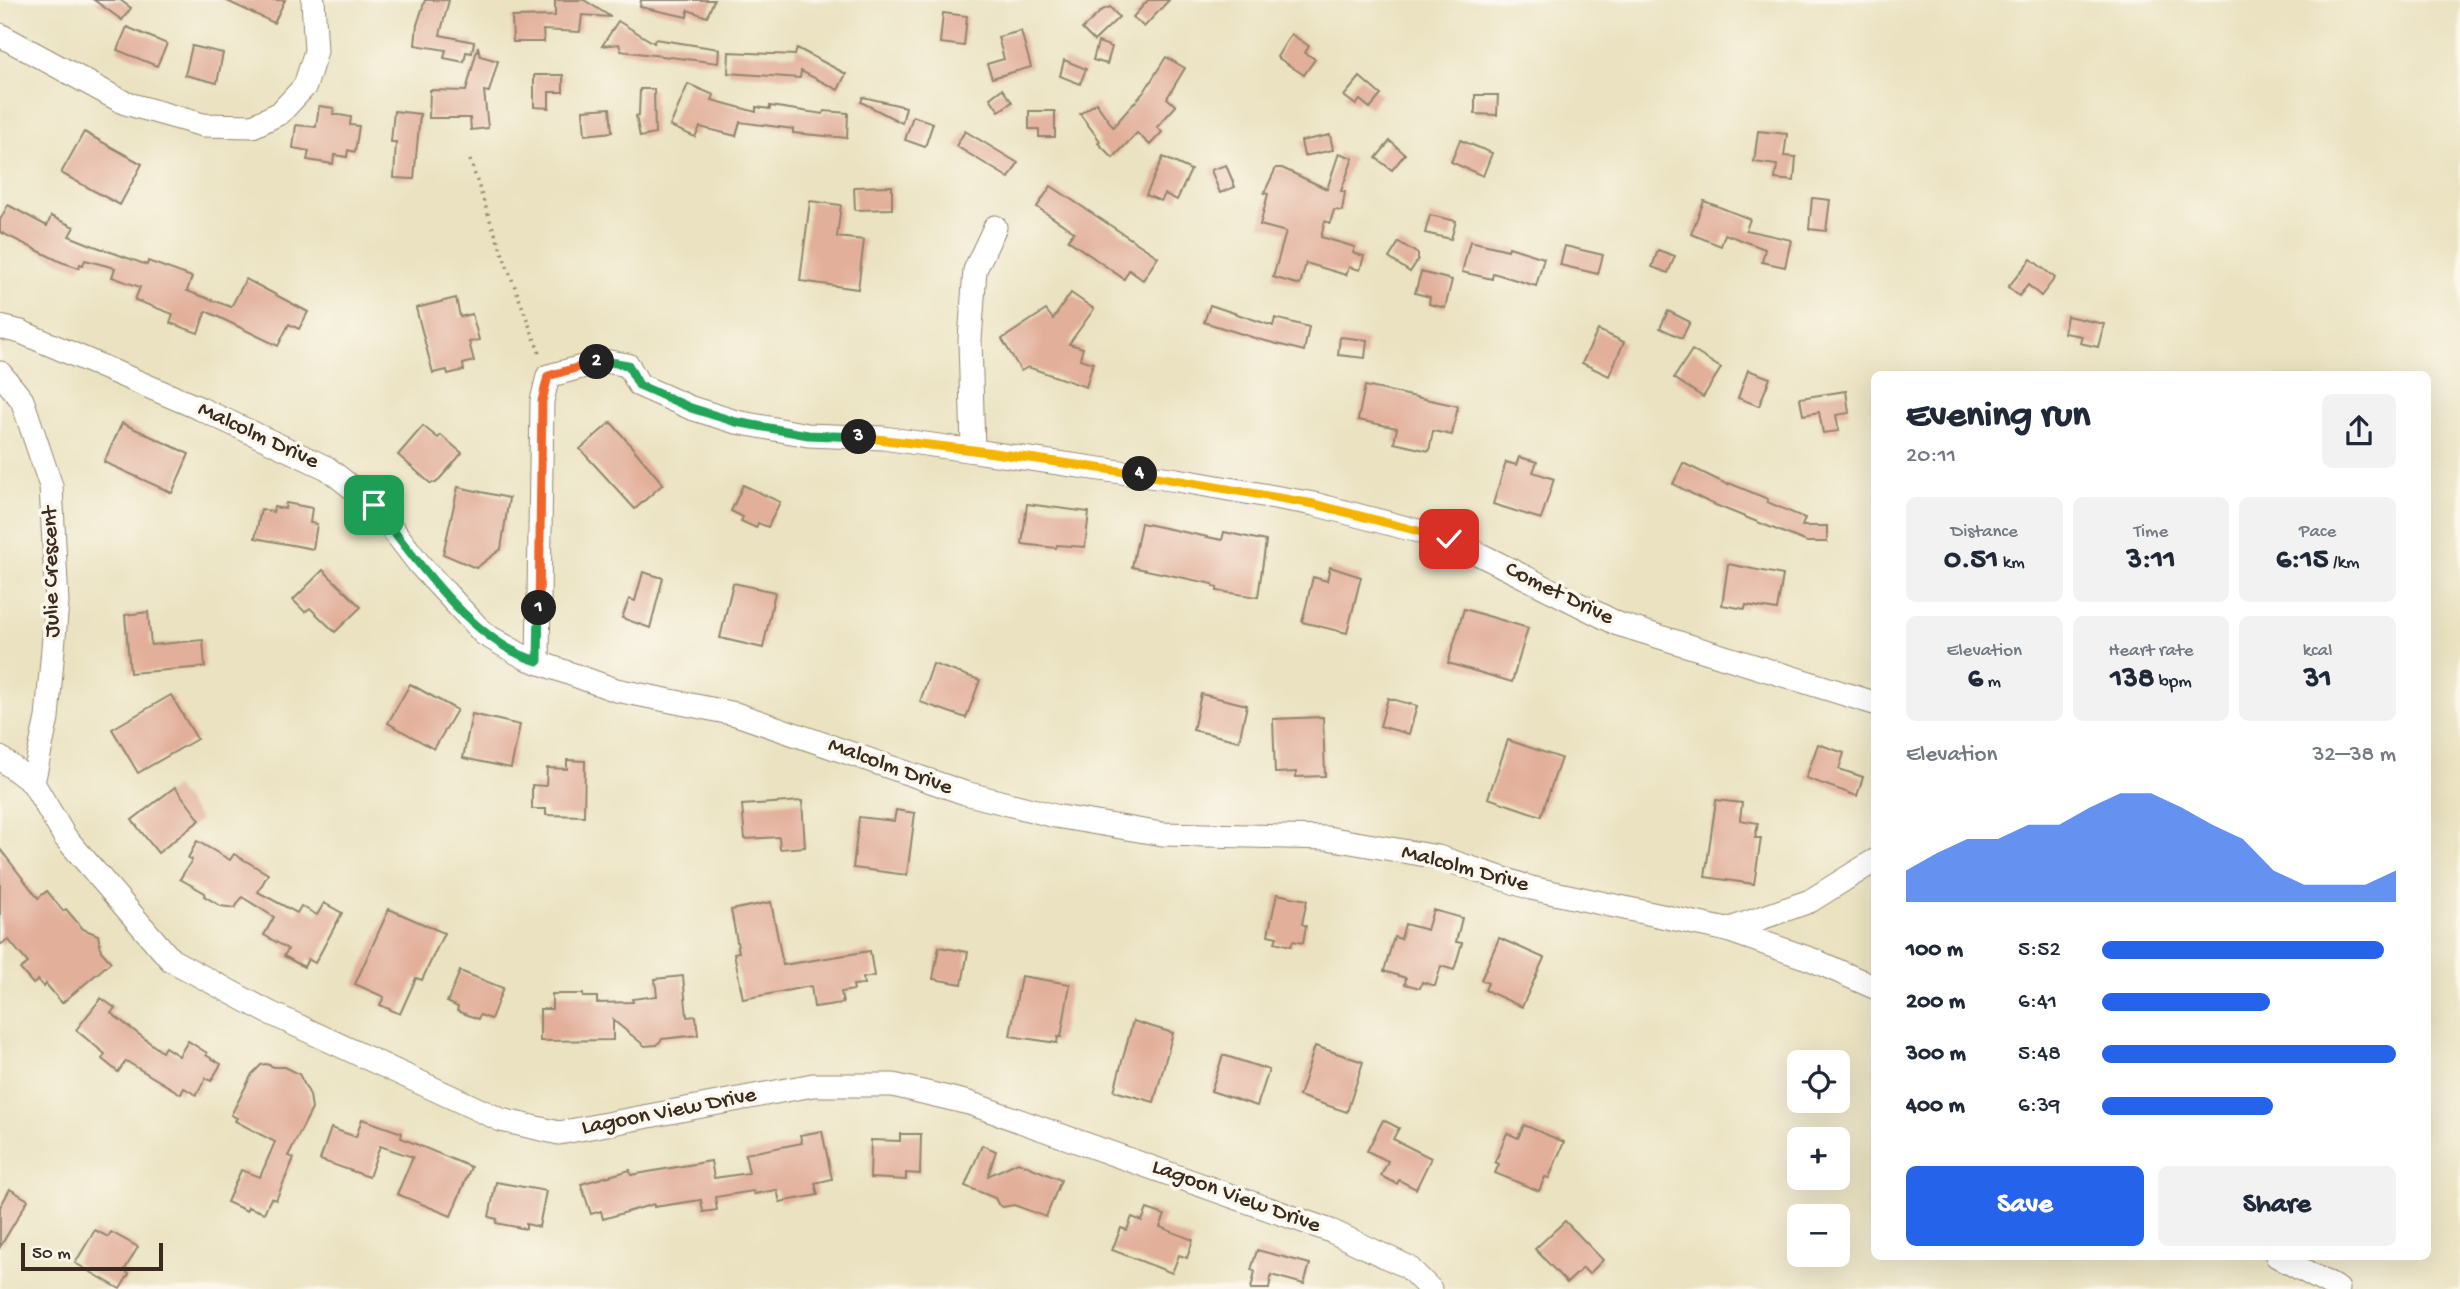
<!DOCTYPE html>
<html lang="en">
<head>
<meta charset="utf-8">
<style>
  :root { --surface:#fff; --page:#f2f2f3; --text:#1f2937; --muted:#747a83; --accent:#2563eb }
  body { margin:0; font-family:"Gochi Hand",sans-serif; background:var(--page); color:var(--text); height:100vh; display:flex; flex-direction:column; font-size:26px; white-space:nowrap }
  * { box-sizing:border-box; margin:0 }
  p { font-size:23px; color:var(--muted) }
  .icon { flex:none; width:38px; height:38px; fill:none; stroke:currentColor; stroke-width:2; stroke-linecap:round; stroke-linejoin:round }
  .map { position:relative; flex:1; overflow:hidden }
  .drawer { position:absolute; left:1871px; top:371px; width:560px; height:889px; display:flex; flex-direction:column; background:var(--surface); border-radius:10px; box-shadow:0 7px 28px #0002 }
  .drawer>* { flex:none }
  .fabs { position:absolute; left:1787px; top:1050px; display:grid; gap:14px }
  .fabs a { display:grid; place-items:center; width:63px; height:63px; border-radius:10px; background:var(--surface); box-shadow:0 7px 28px #0002; font-size:35px }
  .scale { position:absolute; left:21px; bottom:18px; width:142px; box-sizing:border-box; padding-left:7px; border:4px solid #3b2a1e; border-top:0; font-size:19px; line-height:24px; white-space:nowrap; color:#3b2a1e; -webkit-text-stroke:5px #fbf7ec; paint-order:stroke }
  .pin { position:absolute; display:grid; place-items:center; width:60px; height:60px; color:#fff; margin:-30px; border-radius:14px; box-shadow:0 4px 10px #0006 }
  .km { position:absolute; width:35px; height:35px; margin:-18px; border-radius:50%; background:#222; color:#fff; font-size:19px; line-height:35px; text-align:center }
  .round { display:grid; place-items:center; flex:none; width:74px; height:74px; border-radius:10px; background:var(--page) }
  .overview { display:flex; align-items:center; justify-content:space-between; height:119px; padding:0 35px }
  h1 { font-size:38px; font-weight:700; line-height:52px }
  .stats { display:grid; grid-template-columns:repeat(3,1fr); gap:10px; height:119px; padding:7px 35px }
  .stats div { display:grid; align-content:center; border-radius:10px; background:var(--page); text-align:center }
  .stats b { font-size:30px; font-weight:700 }
  .stats small { font-size:19px; font-weight:400 }
  .stats p { font-size:19px }
  .chart { height:196px; padding:14px 35px }
  .chart p { display:flex; justify-content:space-between }
  .chart svg { width:100%; height:126px; margin-top:7px; fill:var(--accent); opacity:.7 }
  .cta { display:flex; gap:14px; margin-top:auto; padding:14px 35px }
  .cta a { flex:1; height:80px; border-radius:10px; background:var(--accent); color:#fff; font-size:28px; font-weight:700; line-height:80px; text-align:center }
  .cta a+a { background:var(--page); color:var(--text) }
  ul { padding:0 35px; list-style:none; font-size:23px }
  li { display:grid; grid-template-columns:112px 84px 1fr; align-items:center; height:52px }
  li i { height:18px; border-radius:9px; background:var(--accent) }
  .map>svg:first-child { display:block }
</style>
</head>
<body>
<div class="map">
<svg width="2460" height="1289" viewBox="0 0 2460 1289">
  <rect width="100%" height="100%" fill="#fbf7ec"/>
  <filter id="ink" filterUnits="userSpaceOnUse"><feTurbulence type="fractalNoise" baseFrequency=".0143" numOctaves="2"/><feDisplacementMap in="SourceGraphic" scale="14" xChannelSelector="R" yChannelSelector="G"/><feConvolveMatrix kernelMatrix="1 2 1 2 8 2 1 2 1" color-interpolation-filters="sRGB"/></filter>
  <filter id="wash" filterUnits="userSpaceOnUse"><feTurbulence type="fractalNoise" baseFrequency=".00686" numOctaves="4" result="noise"/><feDisplacementMap in="SourceGraphic" scale="28" xChannelSelector="R" yChannelSelector="G"/><feGaussianBlur stdDeviation="1.57" result="paint"/><feColorMatrix in="noise" values="0 0 0 0 0 0 0 0 0 0 0 0 0 0 0 0 0 1.4 0 .05"/><feComposite in="paint" operator="in"/></filter>
  <g filter="url(#wash)">
    <rect width="100%" height="100%" fill="#eae2c0"/>
    <g id="blocks">
      <g fill="#e2af9a">
        <polygon points="94,0 120,0 131,8 122,20"/>
        <polygon points="225,0 285,0 274,23"/>
        <polygon points="425,0 449,0 440,35 474,42 472,53 466,52 464,62 444,58 446,50 415,45 417,25"/>
        <polygon points="555,0 584,0 611,17 582,15 580,32 543,30 544,42 513,42 512,17 555,16"/>
        <polygon points="641,0 714,0 707,17 688,10 687,17 640,7"/>
        <polygon points="1148,0 1169,0 1144,27 1133,17"/>
        <polygon points="1110,7 1119,17 1094,41 1082,29 1102,10"/>
        <polygon points="943,13 967,16 964,46 940,43"/>
        <polygon points="618,21 654,43 655,39 719,49 718,63 621,51 619,44 602,46"/>
        <polygon points="127,27 167,44 157,66 117,50"/>
        <polygon points="1021,31 1031,67 992,78 987,64 1004,59 998,37"/>
        <polygon points="1291,34 1309,46 1305,53 1315,59 1304,75 1277,57"/>
        <polygon points="1098,42 1112,47 1107,64 1093,60"/>
        <polygon points="192,46 223,53 217,83 185,75"/>
        <polygon points="478,46 480,56 498,61 489,92 484,91 488,128 471,130 470,118 429,118 430,90 466,91"/>
        <polygon points="797,48 846,74 838,90 801,71 800,78 728,73 729,52 795,55"/>
        <polygon points="1166,57 1185,68 1167,98 1176,106 1157,127 1162,132 1150,145 1137,133 1113,158 1098,143 1100,141 1080,114 1096,103 1113,127 1144,92"/>
        <polygon points="1064,60 1086,69 1080,84 1060,76"/>
        <polygon points="534,75 563,75 563,92 549,92 549,108 534,107"/>
        <polygon points="1360,77 1381,95 1370,108 1360,100 1356,105 1344,96"/>
        <polygon points="688,84 714,95 712,100 756,112 756,107 770,109 770,106 823,114 824,111 848,113 847,138 793,133 793,129 740,122 736,136 700,127 695,137 670,126"/>
        <polygon points="640,89 654,89 655,134 640,137 636,116 639,115"/>
        <polygon points="1002,89 1012,102 999,111 990,98"/>
        <polygon points="1475,95 1498,95 1497,115 1475,114"/>
        <polygon points="863,97 906,107 902,123 861,102"/>
        <polygon points="319,106 334,108 333,114 351,117 350,125 359,126 355,152 348,150 347,157 334,155 333,164 307,160 309,151 293,148 296,125 316,127"/>
        <polygon points="610,108 612,132 585,135 583,110"/>
        <polygon points="394,111 420,114 414,179 394,178 396,142 391,142"/>
        <polygon points="1029,111 1055,111 1055,137 1039,137 1039,129 1029,129"/>
        <polygon points="913,116 933,123 925,147 905,140"/>
        <polygon points="965,131 1018,163 1009,178 956,146"/>
        <polygon points="1758,131 1787,134 1784,156 1796,157 1794,181 1775,179 1777,165 1754,162"/>
        <polygon points="84,132 142,164 120,205 61,173"/>
        <polygon points="1330,135 1333,150 1304,156 1301,141"/>
        <polygon points="1460,140 1492,153 1483,176 1451,162"/>
        <polygon points="1390,141 1405,154 1392,170 1376,158"/>
        <polygon points="1339,153 1353,158 1341,191 1345,192 1342,211 1334,210 1330,223 1325,221 1321,237 1355,247 1353,253 1364,256 1360,270 1349,267 1346,275 1306,263 1300,285 1273,277 1286,232 1260,225 1268,194 1264,193 1276,168 1282,168 1327,189"/>
        <polygon points="1163,157 1191,170 1177,200 1165,194 1161,201 1146,195"/>
        <polygon points="1226,165 1235,187 1220,193 1211,170"/>
        <polygon points="892,186 892,209 855,210 854,187"/>
        <polygon points="1051,186 1158,257 1143,280 1129,270 1124,279 1068,240 1074,232 1037,207"/>
        <polygon points="1812,198 1830,200 1826,231 1809,229"/>
        <polygon points="810,201 841,205 837,237 864,240 858,289 800,281"/>
        <polygon points="1704,201 1750,219 1746,230 1791,240 1785,267 1762,262 1765,249 1725,234 1721,246 1691,234"/>
        <polygon points="8,205 47,226 51,216 74,227 69,236 94,246 147,265 148,261 192,277 187,291 231,307 246,279 308,312 299,329 289,324 278,346 206,311 198,333 170,323 173,314 135,300 140,287 112,277 115,268 85,260 83,265 80,264 79,268 61,262 0,232 0,220"/>
        <polygon points="1430,215 1456,221 1451,239 1425,233"/>
        <polygon points="1470,241 1508,250 1509,247 1544,258 1536,286 1493,273 1492,279 1462,272"/>
        <polygon points="1399,242 1418,254 1418,260 1410,272 1389,258"/>
        <polygon points="1565,246 1603,255 1598,274 1560,265"/>
        <polygon points="1658,250 1675,256 1668,273 1652,267"/>
        <polygon points="2031,259 2055,278 2041,296 2028,285 2019,296 2008,287"/>
        <polygon points="1421,272 1452,280 1445,308 1429,304 1430,297 1415,293"/>
        <polygon points="1071,293 1094,309 1069,344 1083,348 1080,359 1093,363 1086,387 1028,367 1021,371 1002,339 1046,310 1053,319"/>
        <polygon points="456,298 460,317 472,314 479,340 469,342 474,361 463,364 464,370 448,374 447,370 433,373 416,308"/>
        <polygon points="1210,305 1273,326 1275,318 1309,327 1304,351 1258,339 1204,322"/>
        <polygon points="1668,311 1690,322 1682,338 1660,328"/>
        <polygon points="2067,316 2104,324 2098,347 2080,343 2082,336 2064,333"/>
        <polygon points="1598,330 1624,342 1609,376 1582,363"/>
        <polygon points="1340,337 1367,340 1365,358 1338,355"/>
        <polygon points="1692,350 1721,368 1703,397 1674,378"/>
        <polygon points="1748,370 1770,378 1759,406 1738,398"/>
        <polygon points="1365,386 1458,406 1452,435 1433,431 1429,451 1394,443 1397,428 1358,420"/>
        <polygon points="1846,391 1849,413 1836,415 1839,431 1823,433 1819,412 1803,415 1800,398"/>
        <polygon points="611,422 663,484 635,509 580,449"/>
        <polygon points="122,423 189,454 172,493 104,462"/>
        <polygon points="423,426 438,438 441,435 462,453 436,483 430,483 398,455"/>
        <polygon points="1519,457 1537,462 1533,472 1554,479 1541,519 1493,504 1506,462 1516,465"/>
        <polygon points="1683,463 1728,485 1729,483 1768,499 1767,502 1805,518 1802,526 1827,526 1827,542 1807,542 1708,502 1673,484"/>
        <polygon points="743,485 780,502 768,527 758,523 756,528 741,521 743,517 731,511"/>
        <polygon points="458,487 509,498 501,549 476,568 443,554"/>
        <polygon points="286,503 312,508 310,523 317,524 313,549 255,538 261,509 273,512 274,507 285,509"/>
        <polygon points="1027,504 1089,512 1085,547 1057,545 1056,548 1022,544"/>
        <polygon points="1141,523 1222,540 1224,532 1266,541 1258,597 1217,591 1217,587 1213,586 1213,584 1132,567"/>
        <polygon points="1728,564 1783,575 1777,610 1746,605 1745,609 1722,605"/>
        <polygon points="1330,567 1361,577 1347,633 1302,622 1313,577 1327,581"/>
        <polygon points="323,570 361,607 335,632 310,608 305,612 293,600"/>
        <polygon points="643,572 663,578 650,628 622,618 629,599 635,601"/>
        <polygon points="733,583 775,592 763,648 720,638"/>
        <polygon points="1464,609 1528,628 1512,682 1448,663"/>
        <polygon points="148,612 151,645 203,640 205,667 130,673 125,615"/>
        <polygon points="933,664 980,680 966,718 920,702"/>
        <polygon points="410,684 457,710 434,749 388,723"/>
        <polygon points="1201,694 1247,705 1239,741 1193,730"/>
        <polygon points="171,695 197,739 138,773 112,729"/>
        <polygon points="1388,698 1417,706 1409,734 1380,726"/>
        <polygon points="472,714 520,725 511,768 463,758"/>
        <polygon points="1323,717 1325,776 1296,777 1296,772 1275,773 1273,719"/>
        <polygon points="1508,740 1561,758 1541,816 1488,798"/>
        <polygon points="1818,744 1844,753 1839,769 1863,777 1857,796 1806,778"/>
        <polygon points="567,760 585,761 584,816 546,815 546,809 532,809 532,785 546,786 547,768 567,769"/>
        <polygon points="175,787 200,820 158,853 132,820"/>
        <polygon points="1716,800 1742,803 1740,820 1758,823 1755,838 1761,838 1754,884 1705,877"/>
        <polygon points="802,801 805,847 780,849 779,837 745,839 742,805"/>
        <polygon points="896,810 915,813 907,875 853,868 859,817 894,821"/>
        <polygon points="197,841 230,860 234,854 268,874 258,892 297,913 301,906 317,915 324,903 342,913 315,963 308,959 304,967 284,956 288,949 264,935 274,917 242,897 235,908 221,906 204,896 205,893 180,879 192,860 188,858"/>
        <polygon points="0,849 38,898 47,891 63,911 66,909 83,929 98,935 101,951 111,962 62,1003 46,984 44,987 38,980 33,984 20,969 28,963 8,939 0,945"/>
        <polygon points="1277,894 1307,900 1302,924 1306,926 1303,943 1293,941 1291,946 1275,942 1277,937 1268,935"/>
        <polygon points="771,902 783,965 870,951 874,976 863,978 864,984 853,985 854,990 841,992 843,1003 814,1007 811,986 743,999 734,953 739,952 731,910"/>
        <polygon points="389,909 444,933 422,980 416,978 400,1014 380,1005 384,997 355,984"/>
        <polygon points="1433,910 1462,918 1456,942 1462,943 1454,970 1441,966 1435,986 1422,982 1420,988 1405,984 1406,978 1384,971 1394,937 1401,939 1405,924 1427,930"/>
        <polygon points="1499,938 1544,958 1522,1007 1485,990 1488,983 1481,980"/>
        <polygon points="939,947 968,952 962,984 933,979"/>
        <polygon points="460,971 503,988 491,1019 480,1015 478,1019 457,1011 458,1007 447,1002"/>
        <polygon points="683,976 687,1017 696,1016 698,1035 662,1039 657,1045 645,1046 613,1020 613,1040 540,1041 540,1009 552,1009 552,994 583,994 583,997 597,997 597,1003 633,1002 632,999 657,996 655,979"/>
        <polygon points="1021,976 1070,984 1061,1037 1058,1037 1057,1043 1010,1036"/>
        <polygon points="101,998 115,1008 111,1013 162,1052 165,1047 179,1056 188,1041 207,1053 206,1055 221,1064 211,1081 206,1078 196,1095 184,1088 181,1094 126,1061 118,1072 102,1059 105,1054 76,1030"/>
        <polygon points="1133,1021 1173,1033 1154,1102 1114,1091"/>
        <polygon points="1315,1046 1363,1062 1347,1112 1299,1096"/>
        <polygon points="1223,1055 1269,1070 1257,1106 1211,1091"/>
        <polygon points="266,1064 274,1067 285,1067 299,1074 310,1095 312,1109 288,1156 294,1158 276,1200 271,1198 264,1213 248,1207 247,1211 227,1202 241,1170 260,1177 275,1142 235,1121 237,1118 231,1115 252,1074 261,1065"/>
        <polygon points="362,1119 402,1133 401,1138 471,1167 451,1216 397,1194 413,1157 380,1146 369,1177 320,1160 331,1128 356,1137"/>
        <polygon points="1383,1120 1399,1128 1393,1139 1431,1158 1416,1189 1399,1180 1397,1184 1381,1176 1388,1161 1367,1151"/>
        <polygon points="1524,1125 1564,1142 1549,1178 1545,1177 1539,1191 1495,1173 1499,1164 1495,1162 1507,1133 1518,1138"/>
        <polygon points="822,1131 832,1179 815,1183 818,1195 780,1202 777,1190 754,1194 753,1191 715,1197 717,1210 703,1212 701,1200 654,1207 654,1204 603,1219 601,1211 591,1214 581,1184 630,1170 631,1175 711,1161 714,1178 749,1173 745,1154 802,1143 800,1135"/>
        <polygon points="900,1134 921,1134 920,1174 906,1173 906,1180 870,1178 871,1140 900,1141"/>
        <polygon points="982,1145 996,1151 988,1176 1018,1162 1061,1180 1046,1217 1014,1205 1003,1207 998,1204 995,1198 965,1186"/>
        <polygon points="496,1182 546,1191 539,1227 526,1224 526,1229 496,1223 497,1219 489,1217"/>
        <polygon points="10,1189 28,1200 0,1247 0,1207"/>
        <polygon points="1147,1209 1165,1215 1160,1227 1193,1240 1187,1258 1179,1255 1172,1273 1112,1250 1121,1228 1127,1230 1132,1217 1142,1221"/>
        <polygon points="1565,1221 1603,1260 1589,1274 1583,1268 1567,1283 1535,1249"/>
        <polygon points="95,1230 108,1237 111,1232 138,1247 124,1271 129,1274 120,1289 75,1263"/>
        <polygon points="1257,1250 1310,1264 1304,1284 1271,1275 1269,1289 1251,1289 1255,1271 1251,1270"/>
      </g>
    </g>
  </g>
  <g filter="url(#ink)">
    <use href="#blocks" fill-opacity="0" stroke="#92866f" stroke-width="2"/>
    <g fill="none" stroke-linecap="round" stroke-linejoin="round">
      <defs>
        <g id="street">
          <polyline points="0,35 125,103 203,125 253,126 280,113 305,86 316,51 313,0"/>
          <polyline points="0,327 21,332 201,409 327,468 374,505 420,565 484,634 526,658 616,690 736,714 965,793 1055,816 1162,834 1327,838 1438,857 1531,888 1727,930 1813,960 1874,987"/>
          <polyline points="0,373 22,400 51,486 57,603 47,718 33,783"/>
          <polyline points="973,450 970,340 975,270 995,227"/>
          <polyline points="538,661 542,401 548,376 604,361 628,365 639,385 691,408 736,422 808,435 883,438 1177,480 1314,504 1449,539 1618,624 1874,703"/>
          <polyline points="0,758 33,783 65,837 171,960 268,1012 501,1120 559,1133 813,1085 893,1085 969,1103 1331,1231 1408,1267 1430,1289"/>
          <polyline points="1727,930 1810,901 1874,861"/>
          <polyline points="2277,1256 2338,1289"/>
        </g>
      </defs>
      <use href="#street" stroke="#92866f" stroke-width="25"/>
      <polyline stroke="#92866f" stroke-width="3.5" stroke-dasharray="2 5" stroke-linecap="butt" points="470,160 490,220 541,357"/>
      <use href="#street" stroke="#fff" stroke-width="23"/>
    </g>
  </g>
  <g fill="none" stroke-linecap="round" stroke-linejoin="round" filter="url(#ink)">
    <defs>
      <path id="split-1" d="M374 505C412 555 475 646 538 661L539 608"/>
      <polyline id="split-2" points="539,608 542,401 548,376 597,362"/>
      <polyline id="split-3" points="597,362 604,361 628,365 639,385 691,408 736,422 808,435 859,437"/>
      <polyline id="split-4" points="859,437 973,450 1140,474"/>
      <polyline id="split-5" points="1140,474 1314,504 1449,539"/>
    </defs>
    <use href="#split-1" stroke="#fff" stroke-width="14"/>
    <use href="#split-2" stroke="#fff" stroke-width="14"/>
    <use href="#split-3" stroke="#fff" stroke-width="14"/>
    <use href="#split-4" stroke="#fff" stroke-width="14"/>
    <use href="#split-5" stroke="#fff" stroke-width="14"/>
    <use href="#split-1" stroke="#22a559" stroke-width="9"/>
    <use href="#split-2" stroke="#f0652b" stroke-width="9"/>
    <use href="#split-3" stroke="#22a559" stroke-width="9"/>
    <use href="#split-4" stroke="#f5b400" stroke-width="9"/>
    <use href="#split-5" stroke="#f5b400" stroke-width="9"/>
  </g>
  <g text-anchor="middle" dominant-baseline="central" stroke-width="7" stroke-linejoin="round" paint-order="stroke">
    <g font-size="23" fill="#3b2a1e" stroke="#fbf7ec">
      <text transform="translate(258 436) rotate(25)">Malcolm Drive</text>
      <text transform="translate(52 572) rotate(-91)">Julie Crescent</text>
      <text transform="translate(1559 594) rotate(26)">Comet Drive</text>
      <text transform="translate(890 767) rotate(20)">Malcolm Drive</text>
      <text transform="translate(1465 869) rotate(15)">Malcolm Drive</text>
      <text transform="translate(669 1112) rotate(-11)">Lagoon View Drive</text>
      <text transform="translate(1236 1197) rotate(20)">Lagoon View Drive</text>
    </g>
  </g>
</svg>
<div class="fabs">
<a><svg class="icon" aria-label="locate" viewBox="0 0 24 24"><circle cx="12" cy="12" r="6"/><path d="M12 2v4M12 18v4M2 12h4M18 12h4"/></svg></a>
<a>+</a>
<a>−</a>
</div>
<div class="scale">50 m</div>
<div class="pin" style="left:374px;top:505px;background:#1e9e55"><svg class="icon" aria-label="arrive" viewBox="0 0 24 24"><path d="M6 21V4h12l-3 4 3 4H6"/></svg></div>
<div class="pin" style="left:1449px;top:539px;background:#d93025"><svg class="icon" aria-label="check" viewBox="0 0 24 24"><path d="M5 12l5 5 9-10"/></svg></div>
<b class="km" style="left:539px;top:608px">1</b>
<b class="km" style="left:597px;top:362px">2</b>
<b class="km" style="left:859px;top:437px">3</b>
<b class="km" style="left:1140px;top:474px">4</b>
<section class="drawer">
<div class="overview"><div><h1>Evening run</h1><p>20:11</p></div><a class="round"><svg class="icon" aria-label="share" viewBox="0 0 24 24"><path d="M12 15V3M7 8l5-5 5 5M5 13v7h14v-7"/></svg></a></div>
<div class="stats">
<div><p>Distance</p><b>0.51<small> km</small></b></div>
<div><p>Time</p><b>3:11</b></div>
<div><p>Pace</p><b>6:15<small> /km</small></b></div>
</div>
<div class="stats">
<div><p>Elevation</p><b>6<small> m</small></b></div>
<div><p>Heart rate</p><b>138<small> bpm</small></b></div>
<div><p>kcal</p><b>31</b></div>
</div>
<div class="chart"><p><span>Elevation</span>32–38 m</p>
<svg viewBox="0 0 160 44" preserveAspectRatio="none"><path d="M0 44V33L10 27L20 22L30 22L40 17L50 17L60 11L70 6L80 6L90 11L100 17L110 22L120 33L130 38L140 38L150 38L160 33V44z"/></svg>
</div>
<ul>
<li><b>100 m</b>5:52<i style="width:96%"></i></li>
<li><b>200 m</b>6:41<i style="width:57%"></i></li>
<li><b>300 m</b>5:48<i style="width:100%"></i></li>
<li><b>400 m</b>6:39<i style="width:58%"></i></li>
</ul>
<div class="cta"><a>Save</a><a>Share</a></div>
</section>
</div>
</body>
</html>
